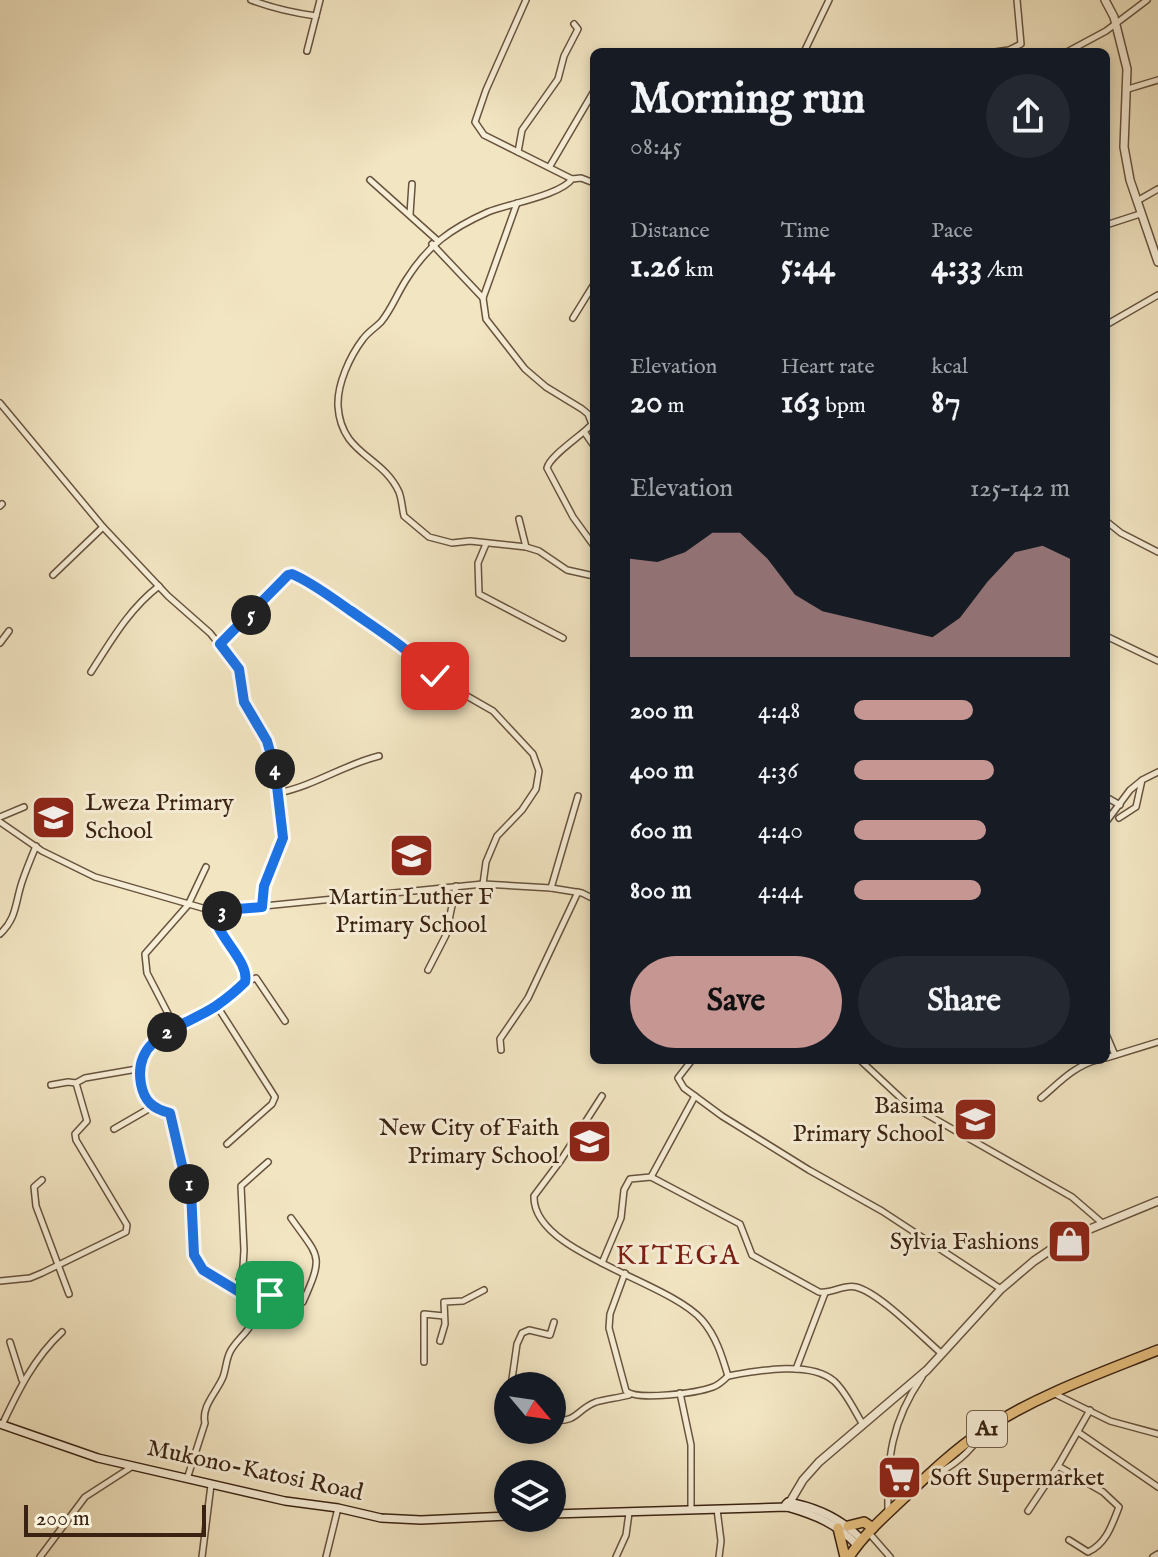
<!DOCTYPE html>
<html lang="en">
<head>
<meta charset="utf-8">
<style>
  :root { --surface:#171b24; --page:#242831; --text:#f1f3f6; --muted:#9ea1a6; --accent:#c59692 }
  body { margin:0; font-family:"IM FELL English",serif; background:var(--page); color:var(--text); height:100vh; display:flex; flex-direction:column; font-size:30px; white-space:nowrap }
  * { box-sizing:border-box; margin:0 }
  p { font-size:26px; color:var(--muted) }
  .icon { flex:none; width:44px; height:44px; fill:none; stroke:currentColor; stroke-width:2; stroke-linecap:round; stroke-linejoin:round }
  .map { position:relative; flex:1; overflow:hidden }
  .sheet { position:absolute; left:590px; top:48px; width:520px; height:1016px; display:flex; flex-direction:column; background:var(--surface); border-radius:12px; box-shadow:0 4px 12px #0003 }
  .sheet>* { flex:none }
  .needle { width:52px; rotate:119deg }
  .buttons { position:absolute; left:494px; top:1372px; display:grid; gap:16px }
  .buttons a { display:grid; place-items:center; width:72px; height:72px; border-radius:50%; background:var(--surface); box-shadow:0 4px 12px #0003; font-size:40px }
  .scale { position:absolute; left:24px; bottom:20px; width:182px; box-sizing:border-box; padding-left:8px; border:4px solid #392212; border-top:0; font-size:22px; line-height:28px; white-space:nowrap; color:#392212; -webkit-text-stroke:6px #f7eed7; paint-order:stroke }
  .pin { position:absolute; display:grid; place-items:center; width:68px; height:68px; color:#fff; margin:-34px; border-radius:16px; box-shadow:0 4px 12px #0006 }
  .km { position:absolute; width:40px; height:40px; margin:-20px; border-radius:50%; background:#222; color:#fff; font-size:22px; line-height:40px; text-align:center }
  .round { display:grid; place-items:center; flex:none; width:84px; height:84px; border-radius:42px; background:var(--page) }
  .headline { display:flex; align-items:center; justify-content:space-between; height:136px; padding:0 40px }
  h1 { font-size:44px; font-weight:700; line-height:60px }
  .stats { display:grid; grid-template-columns:repeat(3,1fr); gap:12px; height:136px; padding:8px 40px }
  .stats div { display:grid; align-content:center }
  .stats b { font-size:34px; font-weight:700 }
  .stats small { font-size:22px; font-weight:400 }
  .stats p { font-size:22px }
  .chart { height:224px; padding:16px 40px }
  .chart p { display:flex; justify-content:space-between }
  .chart svg { width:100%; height:144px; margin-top:8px; fill:var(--accent); opacity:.7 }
  .action { display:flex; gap:16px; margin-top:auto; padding:16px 40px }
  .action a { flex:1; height:92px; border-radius:48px; background:var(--accent); color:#111; font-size:32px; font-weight:700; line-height:92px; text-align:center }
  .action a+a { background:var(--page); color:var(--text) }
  ul { padding:0 40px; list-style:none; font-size:26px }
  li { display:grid; grid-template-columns:128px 96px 1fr; align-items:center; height:60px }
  li i { height:20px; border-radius:10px; background:var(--accent) }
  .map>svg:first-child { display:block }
</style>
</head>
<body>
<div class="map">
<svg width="1158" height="1557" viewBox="0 0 1158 1557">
  <rect width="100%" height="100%" fill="#f2e5c2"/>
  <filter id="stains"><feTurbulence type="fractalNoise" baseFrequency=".0025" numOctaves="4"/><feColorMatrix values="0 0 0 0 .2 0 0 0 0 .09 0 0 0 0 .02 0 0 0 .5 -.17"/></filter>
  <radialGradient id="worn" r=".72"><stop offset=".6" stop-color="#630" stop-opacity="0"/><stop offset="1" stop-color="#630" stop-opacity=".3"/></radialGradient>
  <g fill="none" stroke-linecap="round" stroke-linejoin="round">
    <defs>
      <g id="minor">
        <path d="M251 0C272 8 294 13 316 16"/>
        <polyline points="307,51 320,0"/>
        <polyline points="804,52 829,0"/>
        <polyline points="995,52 1009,50 1021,44 1017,0"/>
        <polyline points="1067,52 1106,31 1147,0"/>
        <polyline points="1128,89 1158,80"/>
        <polyline points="518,152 484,135 475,122 486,90 526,0"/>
        <polyline points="550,166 594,91"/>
        <polyline points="572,179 518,152 522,130 558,79 564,56 578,29 574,24"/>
        <polyline points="370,180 437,240"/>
        <path d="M594 183 581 178 572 179C561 195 508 204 488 212 450 229 428 245 406 280 397 294 391 310 381 322 375 328 368 332 363 339 350 356 337 384 338 406 341 455 382 455 399 492 402 500 402 508 404 516L429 537 452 543 470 541 526 547 539 551 567 570 594 576"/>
        <polyline points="1137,201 1158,189"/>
        <polyline points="517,203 483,298 486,319 525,369 546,387 582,409 588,414 592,424"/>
        <polyline points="410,214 412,184"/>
        <polyline points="1106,225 1140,214"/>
        <polyline points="432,244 483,298"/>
        <polyline points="573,318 594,284"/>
        <polyline points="1106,325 1158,295"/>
        <polyline points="0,403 103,527 168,596 210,633 239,669 244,702 269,744 275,769 283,838 264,886 262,907"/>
        <path d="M593 423C583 435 550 455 547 468L573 517 594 546"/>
        <polyline points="585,433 594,446"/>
        <polyline points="0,506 2,504"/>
        <polyline points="519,519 526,547"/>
        <polyline points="1106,521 1121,533 1158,552"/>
        <polyline points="486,544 478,563 479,594 563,638"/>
        <polyline points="53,575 103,527"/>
        <polyline points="1106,636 1158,661"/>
        <polyline points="0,643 9,631"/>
        <polyline points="220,644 288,575 292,574 320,590 393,640 420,660 439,680 493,711 533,754 539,771 536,789 522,810 497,836 486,862 483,884"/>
        <path d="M91 672C111 641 129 609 159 586"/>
        <path d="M278 793C314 786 343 765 379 756"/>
        <polyline points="1106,797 1120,805"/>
        <polyline points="0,817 24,807"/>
        <polyline points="1119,818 1136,807 1142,780 1158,772"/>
        <polyline points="0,822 42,851 95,877 213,911 483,884 551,888 582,893 594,899"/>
        <polyline points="1106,822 1130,790 1141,781"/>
        <polyline points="551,888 578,796"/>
        <path d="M0 934C17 918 15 903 22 882 26 870 31 858 36 846"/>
        <polyline points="428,970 446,935 456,886"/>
        <polyline points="245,982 256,978 285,1021"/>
        <polyline points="217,1006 275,1097 272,1104 227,1144"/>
        <polyline points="175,1027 147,973 145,954 188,905 206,867"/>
        <polyline points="1106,1034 1115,1055"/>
        <polyline points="501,1050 500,1039 528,998 578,892"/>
        <polyline points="1106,1058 1158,1042"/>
        <polyline points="692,1060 678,1078 684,1088 722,1116 809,1170 882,1211 1001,1289"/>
        <polyline points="860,1060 905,1102 1072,1197 1101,1222"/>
        <polyline points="51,1085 68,1082 76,1083"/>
        <path d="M602 1096 561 1160 534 1196C532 1253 667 1280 702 1320 716 1336 722 1356 728 1376 756 1371 810 1360 834 1381 846 1392 854 1410 862 1423"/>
        <path d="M1041 1098C1059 1083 1074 1066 1097 1060"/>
        <polyline points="114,1129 152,1107"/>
        <polyline points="651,1177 695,1096"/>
        <polyline points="42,1180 34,1187 36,1206 69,1294"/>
        <path d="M602 1263 621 1218 624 1190 630 1179 651 1177 740 1224 752 1255 819 1292C832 1294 843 1284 856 1287 880 1293 922 1337 942 1354"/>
        <path d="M625 1273 610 1314 609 1328 626 1391C637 1401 697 1393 713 1387 719 1385 723 1381 728 1376"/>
        <polyline points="0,1281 30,1278 42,1273 126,1232 127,1225 76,1140 75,1134 87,1121 76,1083 85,1078 137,1069"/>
        <polyline points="236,1290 243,1267 244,1250 241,1186 268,1162"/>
        <path d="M250 1310 266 1293 294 1304 303 1302C324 1254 320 1259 291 1218"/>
        <polyline points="440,1341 445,1324 444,1302 463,1301 484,1290"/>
        <polyline points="10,1342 22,1380"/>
        <polyline points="424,1362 424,1314 444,1316"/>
        <polyline points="796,1369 825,1293"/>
        <polyline points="518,1386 512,1379 517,1344 522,1333 529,1330 550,1335 554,1322"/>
        <polyline points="680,1393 691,1445 691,1509"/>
        <polyline points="1053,1393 1110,1421 1158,1434"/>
        <path d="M552 1415 554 1420C577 1423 577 1409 596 1402 606 1399 618 1398 629 1395"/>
        <path d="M2 1425C18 1391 34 1358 62 1332"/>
        <polyline points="1078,1432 1158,1487"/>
        <path d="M932 1476C951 1468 971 1452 981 1434"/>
        <path d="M187 1479 205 1423C201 1406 217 1392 223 1377 226 1369 226 1360 230 1352 237 1338 251 1332 254 1315L247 1305 246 1296 203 1270 194 1255 191 1191 170 1113C153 1109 144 1101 141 1084 132 1035 185 1027 216 1006 226 999 237 990 245 982 250 961 216 937 213 911"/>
        <polyline points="717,1509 721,1541 719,1557"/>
        <polyline points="1028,1511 1058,1466"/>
        <path d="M888 1512C887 1459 891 1422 922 1377"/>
        <polyline points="869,1533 890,1557"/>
        <path d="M1069 1540 1088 1552C1106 1544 1112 1525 1119 1507L1103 1492 1058 1466 1090 1410"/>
        <polyline points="40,1557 85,1497 133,1466"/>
        <polyline points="202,1557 211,1485"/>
        <polyline points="326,1557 338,1508"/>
        <polyline points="616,1557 626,1535 629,1513"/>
        <polyline points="1153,1557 1158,1554"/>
      </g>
      <g id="tertiary">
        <polyline points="1105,0 1114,17 1127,69 1124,147 1130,180 1158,262"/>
        <polyline points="787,1507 803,1480 819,1462 927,1370 1001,1289 1034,1261 1068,1238 1158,1201"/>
      </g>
      <g id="secondary">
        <polyline points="0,1424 98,1458 285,1501 338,1508 381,1518 421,1520 508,1516"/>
        <path d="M786 1504 788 1502C816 1507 842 1519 862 1540"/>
        <path d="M552 1514 787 1507C815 1515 837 1524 857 1545"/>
      </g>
      <g id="trunk">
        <polyline points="848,1526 864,1522 873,1528"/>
        <polyline points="838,1528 845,1557"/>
        <path d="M849 1557C864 1534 884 1517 904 1498 929 1474 955 1449 984 1430 1038 1395 1098 1374 1158 1350"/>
      </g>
    </defs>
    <use href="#minor" stroke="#67533e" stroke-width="8"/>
    <use href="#tertiary" stroke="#67533e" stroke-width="10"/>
    <use href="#secondary" stroke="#392212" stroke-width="10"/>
    <use href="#trunk" stroke="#392212" stroke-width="12"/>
    <use href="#minor" stroke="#f7eed7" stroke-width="5"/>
    <use href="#tertiary" stroke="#f7eed7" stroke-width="7"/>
    <use href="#secondary" stroke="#f7eed7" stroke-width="7"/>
    <use href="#trunk" stroke="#e9c281" stroke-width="9"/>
  </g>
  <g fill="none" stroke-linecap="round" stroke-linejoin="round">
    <defs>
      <path id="route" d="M270 1295 262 1296 250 1310 247 1305 246 1296 203 1270 194 1255 191 1191 182 1165 170 1113C153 1109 144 1101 141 1084 132 1035 185 1027 216 1006 226 999 237 990 245 982 250 961 216 937 213 911L262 907 264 886 283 838 275 769 267 741 244 702 239 669 220 644 288 575 292 574C313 583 332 598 351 611 380 631 410 650 435 676"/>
    </defs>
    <use href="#route" stroke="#fff" stroke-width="16"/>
    <use href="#route" stroke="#1a73e8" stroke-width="10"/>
  </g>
  <defs>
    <symbol id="school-square" viewBox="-11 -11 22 22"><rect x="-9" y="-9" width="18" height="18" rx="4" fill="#8f2418" stroke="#f7eed7"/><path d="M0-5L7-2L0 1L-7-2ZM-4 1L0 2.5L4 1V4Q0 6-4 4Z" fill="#fff"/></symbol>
    <symbol id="shop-square" viewBox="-11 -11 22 22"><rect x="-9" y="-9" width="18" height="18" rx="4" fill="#8f2418" stroke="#f7eed7"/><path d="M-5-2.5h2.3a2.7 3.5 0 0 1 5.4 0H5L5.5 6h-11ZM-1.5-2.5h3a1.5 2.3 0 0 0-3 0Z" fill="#fff"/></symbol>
    <symbol id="supermarket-square" viewBox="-11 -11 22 22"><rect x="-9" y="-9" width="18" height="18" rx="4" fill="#8f2418" stroke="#f7eed7"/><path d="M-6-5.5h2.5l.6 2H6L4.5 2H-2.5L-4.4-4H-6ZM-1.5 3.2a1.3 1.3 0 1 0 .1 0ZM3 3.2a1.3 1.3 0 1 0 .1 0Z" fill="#fff"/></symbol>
  </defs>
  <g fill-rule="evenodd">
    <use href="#school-square" x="28" y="792" width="51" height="51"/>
    <use href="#school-square" x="386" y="830" width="51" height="51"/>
    <use href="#school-square" x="950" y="1094" width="51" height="51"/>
    <use href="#school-square" x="564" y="1116" width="51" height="51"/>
    <use href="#shop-square" x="1044" y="1216" width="51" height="51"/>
    <use href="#supermarket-square" x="874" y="1452" width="51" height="51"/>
  </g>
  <g text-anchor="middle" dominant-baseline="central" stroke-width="6" stroke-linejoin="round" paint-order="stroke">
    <rect fill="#f7eed7" stroke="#725f4d" stroke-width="2" x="967" y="1411" width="40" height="36" rx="6"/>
    <g font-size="22" font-weight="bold" fill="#392212">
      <text x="987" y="1429">A1</text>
    </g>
    <g font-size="24" fill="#392212" stroke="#f7eed7" text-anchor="end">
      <text x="85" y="803" text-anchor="start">Lweza Primary<tspan x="85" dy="28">School</tspan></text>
      <text x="411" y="897" text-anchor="middle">Martin Luther F<tspan x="411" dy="28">Primary School</tspan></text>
      <text x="944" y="1106">Basima<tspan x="944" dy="28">Primary School</tspan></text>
      <text x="559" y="1128">New City of Faith<tspan x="559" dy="28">Primary School</tspan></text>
      <text x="1039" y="1242">Sylvia Fashions</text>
      <text x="930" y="1478" text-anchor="start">Soft Supermarket</text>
    </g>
    <g font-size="24" fill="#392212" stroke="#f7eed7">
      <text transform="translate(255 1471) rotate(12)">Mukono-Katosi Road</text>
    </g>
    <g font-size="28" letter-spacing="2" fill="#7a1f14" stroke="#f7eed7">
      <text x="678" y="1256">KITEGA</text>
    </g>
  </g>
  <rect width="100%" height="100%" filter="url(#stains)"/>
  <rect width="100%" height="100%" fill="url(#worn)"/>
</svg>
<div class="buttons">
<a><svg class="needle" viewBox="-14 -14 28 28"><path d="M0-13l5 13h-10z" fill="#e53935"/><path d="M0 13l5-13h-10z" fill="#9ea1a6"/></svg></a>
<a><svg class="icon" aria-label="layers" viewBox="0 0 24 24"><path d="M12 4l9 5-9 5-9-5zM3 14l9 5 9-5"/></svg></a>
</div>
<div class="scale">200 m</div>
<div class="pin" style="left:270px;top:1295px;background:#1e9e55"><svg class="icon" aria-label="arrive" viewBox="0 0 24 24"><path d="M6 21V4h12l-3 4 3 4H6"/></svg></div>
<div class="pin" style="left:435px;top:676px;background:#d93025"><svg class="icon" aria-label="check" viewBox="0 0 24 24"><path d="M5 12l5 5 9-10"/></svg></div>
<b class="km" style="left:189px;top:1184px">1</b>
<b class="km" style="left:167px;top:1032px">2</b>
<b class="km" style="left:222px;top:911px">3</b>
<b class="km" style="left:275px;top:769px">4</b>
<b class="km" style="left:251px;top:615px">5</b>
<section class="sheet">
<div class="headline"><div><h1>Morning run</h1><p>08:45</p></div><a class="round"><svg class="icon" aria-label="share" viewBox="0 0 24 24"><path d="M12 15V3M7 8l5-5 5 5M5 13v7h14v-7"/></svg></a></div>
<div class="stats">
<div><p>Distance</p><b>1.26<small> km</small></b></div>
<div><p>Time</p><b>5:44</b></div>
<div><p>Pace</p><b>4:33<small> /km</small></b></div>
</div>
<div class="stats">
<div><p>Elevation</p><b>20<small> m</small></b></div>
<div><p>Heart rate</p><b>163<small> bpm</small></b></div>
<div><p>kcal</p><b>87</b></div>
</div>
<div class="chart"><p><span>Elevation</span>125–142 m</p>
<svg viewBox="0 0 160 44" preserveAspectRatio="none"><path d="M0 44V14L10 15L20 12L30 6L40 6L50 14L60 25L70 30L80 32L90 34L100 36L110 38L120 32L130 21L140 12L150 10L160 14V44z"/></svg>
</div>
<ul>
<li><b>200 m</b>4:48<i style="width:55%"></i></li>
<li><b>400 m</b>4:36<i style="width:65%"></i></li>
<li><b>600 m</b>4:40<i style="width:61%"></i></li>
<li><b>800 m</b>4:44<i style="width:59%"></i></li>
</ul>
<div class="action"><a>Save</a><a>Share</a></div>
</section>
</div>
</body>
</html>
